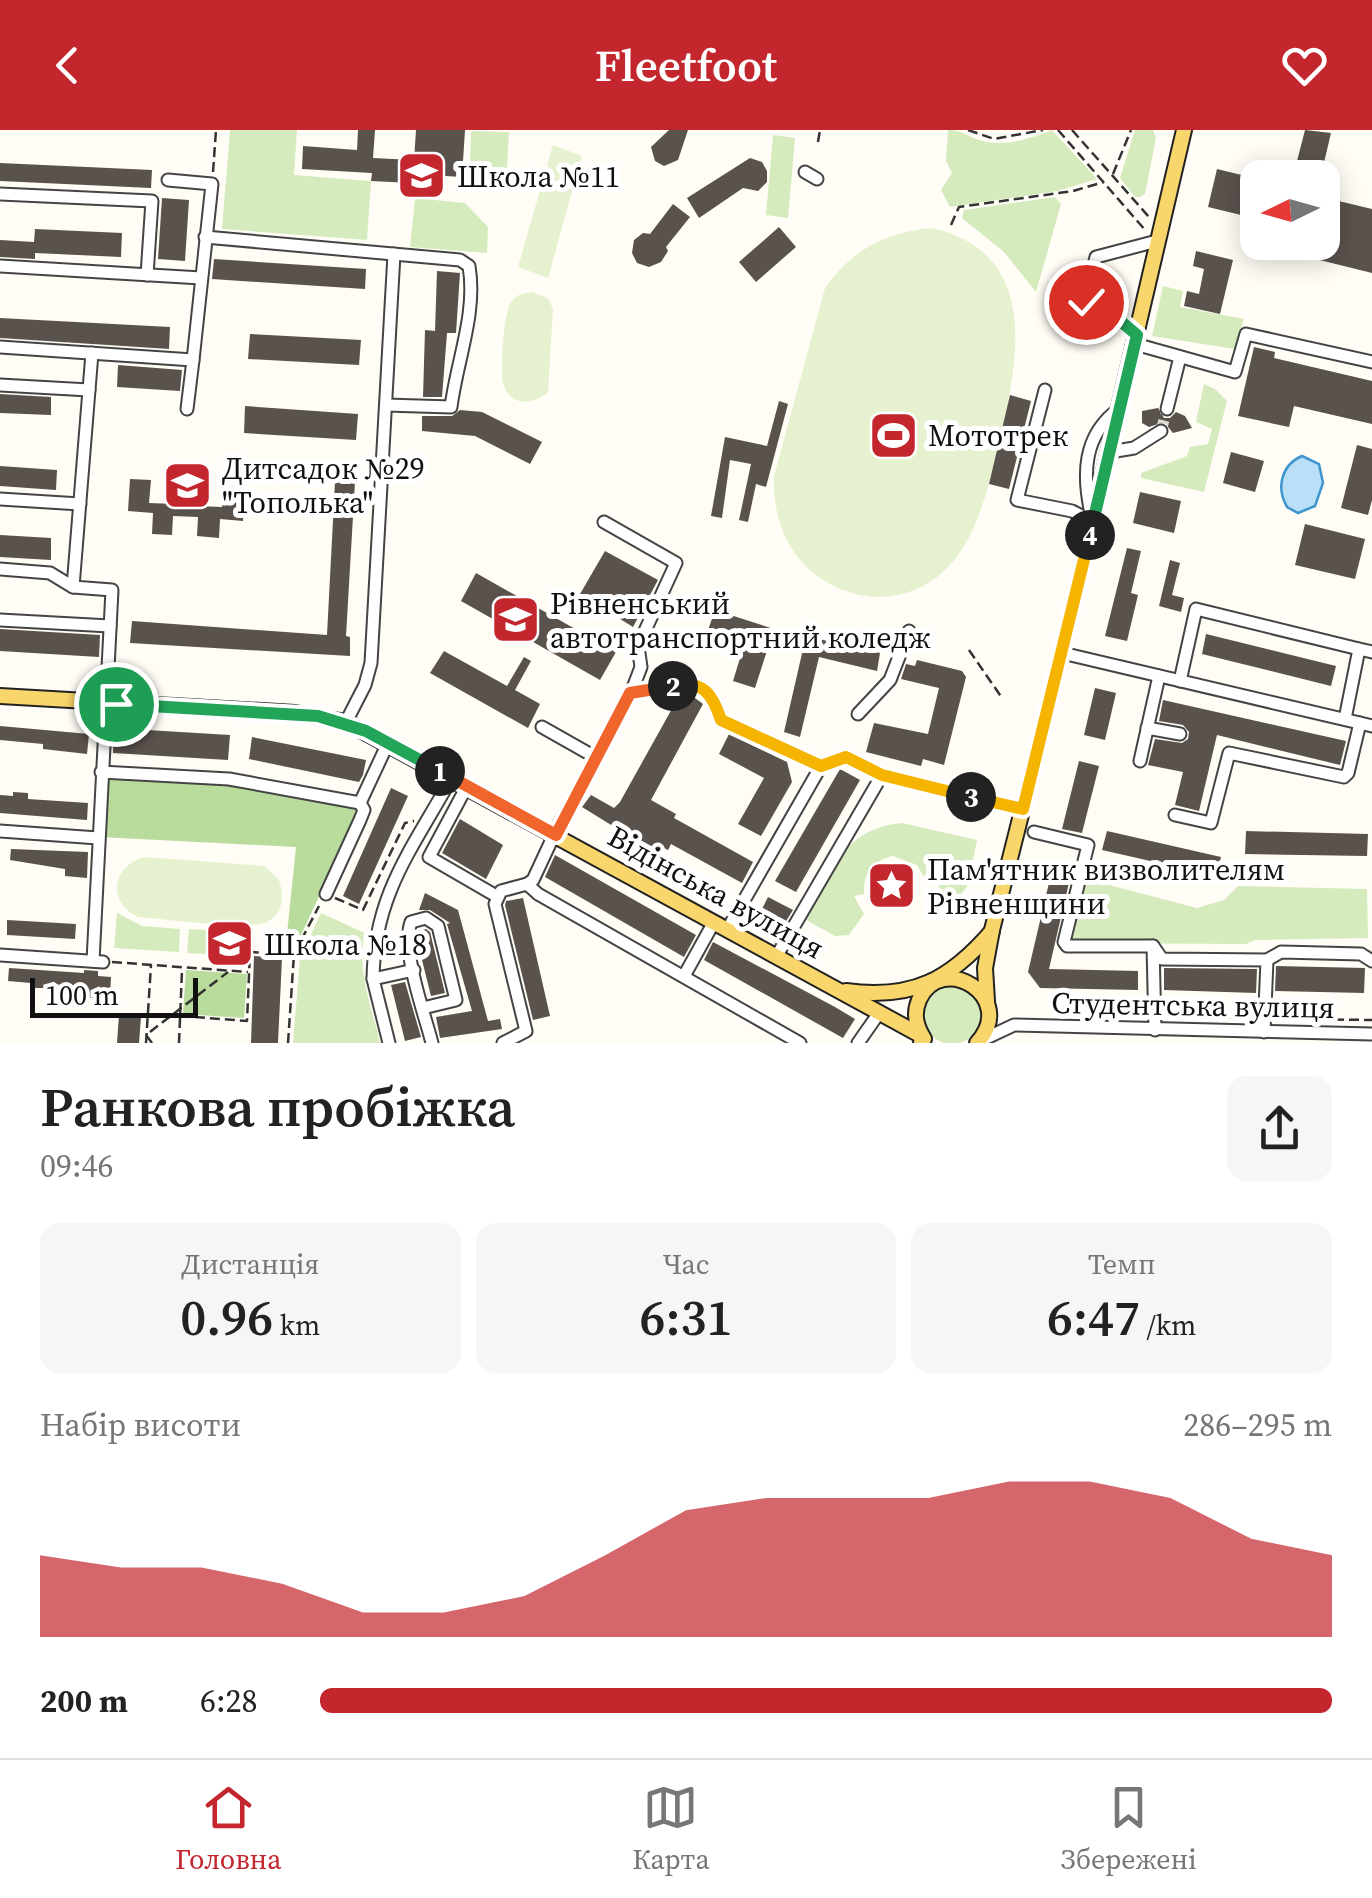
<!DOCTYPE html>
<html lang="uk">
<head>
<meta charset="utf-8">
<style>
  :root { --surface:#fff; --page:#f6f6f6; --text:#222; --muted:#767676; --line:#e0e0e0; --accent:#c4262e }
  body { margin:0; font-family:"Source Serif 4",serif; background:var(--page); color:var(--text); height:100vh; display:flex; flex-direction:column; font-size:38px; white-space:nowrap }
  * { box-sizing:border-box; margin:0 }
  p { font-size:32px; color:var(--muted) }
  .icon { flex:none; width:55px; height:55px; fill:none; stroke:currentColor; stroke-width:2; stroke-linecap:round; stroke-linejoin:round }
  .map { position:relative; height:913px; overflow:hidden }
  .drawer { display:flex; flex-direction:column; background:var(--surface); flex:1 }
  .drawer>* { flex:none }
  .needle { width:65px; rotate:265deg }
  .buttons { position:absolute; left:1240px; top:30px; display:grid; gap:20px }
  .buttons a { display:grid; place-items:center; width:100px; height:100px; border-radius:20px; background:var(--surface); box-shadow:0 5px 25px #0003; font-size:50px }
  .scale { position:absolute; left:30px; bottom:25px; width:168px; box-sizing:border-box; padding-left:10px; border:5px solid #111; border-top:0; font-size:28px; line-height:35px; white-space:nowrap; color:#111; -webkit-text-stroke:8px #fff; paint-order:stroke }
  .pin { position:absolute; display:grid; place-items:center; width:85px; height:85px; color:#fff; margin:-42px; border:5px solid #fff; border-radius:50%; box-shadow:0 2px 10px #0007 }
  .km { position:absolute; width:50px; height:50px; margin:-25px; border-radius:50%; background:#222; color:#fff; font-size:28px; line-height:50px; text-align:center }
  .round { display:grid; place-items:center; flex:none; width:105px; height:105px; border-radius:20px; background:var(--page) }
  .headline { display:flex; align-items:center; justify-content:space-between; height:170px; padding:0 40px }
  h1 { font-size:55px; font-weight:600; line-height:75px }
  .figures { display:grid; grid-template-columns:repeat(3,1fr); gap:15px; height:170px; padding:10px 40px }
  .figures div { display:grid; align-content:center; border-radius:20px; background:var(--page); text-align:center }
  .figures b { font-size:50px; font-weight:600 }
  .figures small { font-size:28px; font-weight:400 }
  .figures p { font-size:28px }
  .chart { height:280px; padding:20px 40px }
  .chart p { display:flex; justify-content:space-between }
  .chart svg { width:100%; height:180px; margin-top:10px; fill:var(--accent); opacity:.7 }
  ul { padding:0 40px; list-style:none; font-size:32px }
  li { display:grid; grid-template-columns:160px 120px 1fr; align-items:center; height:75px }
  li i { height:25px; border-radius:12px; background:var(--accent) }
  header { display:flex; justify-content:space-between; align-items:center; height:130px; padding:0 40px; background:var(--accent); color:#fff; font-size:45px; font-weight:600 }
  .tab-bar { display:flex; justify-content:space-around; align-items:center; height:140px; border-top:2px solid var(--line); background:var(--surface); font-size:28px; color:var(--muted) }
  .tab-bar a { display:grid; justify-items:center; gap:5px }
  .tab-bar .on { color:var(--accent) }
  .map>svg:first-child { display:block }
</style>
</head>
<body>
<header><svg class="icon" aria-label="back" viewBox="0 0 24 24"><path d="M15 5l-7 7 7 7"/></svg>Fleetfoot<svg class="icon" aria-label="heart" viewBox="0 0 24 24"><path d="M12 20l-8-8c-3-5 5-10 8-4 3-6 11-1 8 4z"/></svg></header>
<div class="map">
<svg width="1372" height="913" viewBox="0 0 1372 913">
  <rect width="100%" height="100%" fill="#fffdf5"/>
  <g fill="#d5ebbd">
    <polygon points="230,0 297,0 294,45 371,51 367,110 222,99"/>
    <path d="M948 0C961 0 967 6 979 10 1006 18 1028 9 1052 0L1097 49 1057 61 950 77 941 60 952 43 946 31Z"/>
    <polygon points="1135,0 1153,0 1156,8 1145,64 1140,67 1135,67 1120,48"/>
    <polygon points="471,1 509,2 507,38 470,36"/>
    <polygon points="773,5 795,8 788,88 766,85"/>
    <polygon points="1055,67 1061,74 1036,162 1004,122 962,88 964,80"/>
    <polygon points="415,68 465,73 488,97 487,123 410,117"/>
    <polygon points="1163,156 1183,161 1180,177 1244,189 1235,219 1152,206"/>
    <polygon points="1204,254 1215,259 1227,271 1204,362 1141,348 1141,343 1187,326 1190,317 1208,314 1212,299 1196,292"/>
    <path d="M902 693 977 710 968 755 959 767H939V749L926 751 917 735 893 726C872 731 863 743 864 764L854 766 864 784 849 805 835 806 806 790C832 743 841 699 902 693Z"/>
    <polygon points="1086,749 1197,778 1224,770 1238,756 1367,759 1368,808 1255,810 1246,814 1068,813"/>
    <polygon points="117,783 142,796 180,799 179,822 114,818"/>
    <path d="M321 783 365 803C356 840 372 877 380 913H293L300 828Z"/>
    <polygon points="189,799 240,802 239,826 187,823"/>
    <circle cx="952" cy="885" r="29"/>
  </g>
  <g fill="#b9dc9c">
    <polygon points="103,645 228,652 358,675 360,679 301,805 287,804 296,717 100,707"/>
    <polygon points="186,840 247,844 244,888 183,884"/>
  </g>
  <g fill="#e6f2cf">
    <polygon points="553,15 582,26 548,148 518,137"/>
    <path d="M933 98C1042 125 1018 231 999 313 985 371 970 447 902 464 874 471 847 465 823 450 787 427 772 386 774 346L825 158C853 119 886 102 933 98Z"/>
    <path d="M532 162 549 169 553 180 548 262C533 276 509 276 503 253 500 242 504 180 511 172 516 165 523 163 532 162Z"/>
    <path d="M144 727 265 736 279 750C284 766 284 783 267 792 251 800 161 789 138 787 106 771 112 737 144 727Z"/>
  </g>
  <path fill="#b9e0f7" stroke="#3f96cf" stroke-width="2.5" d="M1302 326 1319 334 1323 353 1315 376 1298 383 1287 377C1276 358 1281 335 1302 326Z"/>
  <g fill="#5a524d">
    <polygon points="358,0 375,0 373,28 414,30 416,0 465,0 462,47 412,44 411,53 371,51 372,43 302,39 303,16 357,20"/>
    <polygon points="669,0 688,0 678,30 664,36 655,31 651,17"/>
    <polygon points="1305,0 1331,3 1322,41 1296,35"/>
    <polygon points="750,28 762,32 767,41 767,52 758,61 743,58 699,88 687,68"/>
    <polygon points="0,33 152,40 151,58 0,51"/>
    <polygon points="1217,39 1250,47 1241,85 1208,77"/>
    <polygon points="1322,67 1372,79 1372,143 1263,116 1263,112 1322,112"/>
    <polygon points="162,68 189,70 185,131 158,129"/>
    <polygon points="673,74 690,87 666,117 668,121 661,132 649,137 637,133 632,123 634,110 643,103 650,104"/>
    <polygon points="779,97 796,117 756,152 739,132"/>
    <polygon points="35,99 122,103 121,127 35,123 35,129 0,127 0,110 34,112"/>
    <polygon points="1196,121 1233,130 1220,184 1184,176 1187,161 1199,164 1204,139 1193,136"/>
    <polygon points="214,129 366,139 365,159 212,149"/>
    <polygon points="437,141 460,143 456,203 447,203 442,267 423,267 425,200 435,201"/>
    <polygon points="0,188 170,197 169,219 0,208"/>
    <polygon points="250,204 361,210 359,235 248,229"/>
    <polygon points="1254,217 1275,222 1274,228 1372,251 1372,294 1294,276 1289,297 1238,286"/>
    <polygon points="118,235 182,240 180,261 117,257"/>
    <polygon points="0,264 51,267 51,285 0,283"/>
    <polygon points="1010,265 1031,271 1009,359 989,354"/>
    <polygon points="779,271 788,274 766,357 756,354 748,392 739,390 751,334 730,330 722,388 711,386 725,307 767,316"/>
    <polygon points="245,276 358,284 356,310 244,303"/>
    <polygon points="1158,278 1164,288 1170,288 1176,282 1185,286 1192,298 1173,303 1164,292 1149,297 1142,293 1142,281"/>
    <polygon points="460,280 482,282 542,312 530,334 475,306 422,301 422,286 452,286"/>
    <polygon points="1357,315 1372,319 1372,370 1368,385 1341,378"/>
    <polygon points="1231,322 1264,331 1255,362 1223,353"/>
    <polygon points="336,333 356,335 346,506 350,507 350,526 130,513 132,491 327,505"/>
    <polygon points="0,336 57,340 56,360 0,356"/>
    <polygon points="130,349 151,350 149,373 176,374 177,352 197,354 196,376 222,377 225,356 245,358 243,391 220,389 219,408 197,406 198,387 173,386 172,405 152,404 153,383 128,381"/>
    <polygon points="1140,362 1181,371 1174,403 1133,393"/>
    <polygon points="1305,394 1365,409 1355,449 1295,435"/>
    <polygon points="0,405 51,408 51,430 0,427"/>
    <polygon points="1127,418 1141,421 1131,463 1138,465 1127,511 1105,506"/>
    <polygon points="605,421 658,450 633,497 580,464"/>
    <polygon points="1170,430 1180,433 1172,465 1184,468 1181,482 1159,476"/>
    <polygon points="476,443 616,522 600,550 461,471"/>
    <polygon points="715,480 774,499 755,558 733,551 744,515 707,503"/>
    <polygon points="0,499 100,505 99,527 0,521"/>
    <polygon points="1206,504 1336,536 1331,556 1202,524"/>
    <polygon points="806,506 880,523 877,541 819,527 800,607 784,602"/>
    <polygon points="444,521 507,556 524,527 531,531 515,560 540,574 528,598 430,543"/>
    <polygon points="917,530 962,541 966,547 944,635 923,629 921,636 866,622 874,593 928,604 939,558 901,549 906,534 915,536"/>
    <polygon points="1095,558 1116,563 1105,610 1084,605"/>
    <polygon points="683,559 703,574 651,670 676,684 674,688 753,732 742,753 671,714 668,720 662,717 658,724 582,677 591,665 614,678 620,672"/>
    <polygon points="1163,570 1346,611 1340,635 1217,605 1199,681 1175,675 1183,642 1148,635 1155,609 1182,613 1188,609 1189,602 1183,595 1159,591"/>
    <polygon points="0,596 89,604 87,624 43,619 43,614 0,610"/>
    <polygon points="114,598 230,605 228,630 113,623"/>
    <polygon points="729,604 787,632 792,652 761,706 738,694 764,648 719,624"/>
    <polygon points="252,607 366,630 363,645 359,652 249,629"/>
    <polygon points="1079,631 1099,636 1082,703 1062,699"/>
    <polygon points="840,639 860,650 796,762 775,751"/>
    <polygon points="391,658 408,666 359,774 343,766"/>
    <polygon points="13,662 28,663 28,669 88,673 87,690 0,683 0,665 13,666"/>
    <polygon points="460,689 503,715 486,749 442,723"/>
    <polygon points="1107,701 1221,727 1216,746 1102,720"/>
    <polygon points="1246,701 1368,704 1367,726 1245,724"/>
    <polygon points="11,719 88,722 87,748 65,746 65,739 10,730"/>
    <polygon points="555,725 696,805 684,827 545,747"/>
    <polygon points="1052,740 1071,744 1049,839 1138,841 1138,860 1040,858 1028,842"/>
    <polygon points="425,763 458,780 488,891 500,889 502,899 440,908 436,887 472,881 447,794 450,793 430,780 419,780"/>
    <polygon points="768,767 793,780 783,796 759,785"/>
    <polygon points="523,768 550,886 533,890 505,775 506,771"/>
    <polygon points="7,790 76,794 75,809 7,805"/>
    <polygon points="426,799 430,802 445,863 431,866 418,814 419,801"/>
    <polygon points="713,812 835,877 855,889 843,908 704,830"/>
    <polygon points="254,826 282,828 278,913 251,913"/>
    <polygon points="1276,836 1365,838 1364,863 1275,861"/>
    <polygon points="9,838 84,843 84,840 98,841 98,846 111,847 110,869 84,867 85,856 47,854 47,858 30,858 31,853 8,851"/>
    <polygon points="1164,838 1257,839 1256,863 1164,860"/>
    <polygon points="405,852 421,907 405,911 391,855"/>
    <polygon points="119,885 141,887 139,913 117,913"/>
  </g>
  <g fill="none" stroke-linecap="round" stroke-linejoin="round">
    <polyline stroke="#dbdad3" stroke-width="11" stroke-dasharray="11 5.5" stroke-linecap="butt" points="1161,301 1167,279"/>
    <defs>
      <g id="minor">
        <polyline points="805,42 817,49"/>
        <polyline points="168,50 212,54 193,230"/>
        <polyline points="0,64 152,71 147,145"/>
        <path d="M205 107 460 130 469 136C477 183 457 230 451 277L386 275"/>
        <polyline points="0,136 201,148"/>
        <polyline points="1092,143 1096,127 1157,111"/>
        <polyline points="1090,155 1086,172 1124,194 1137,205"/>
        <polyline points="1135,214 1235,242 1246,204 1372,232"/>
        <polyline points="0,217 193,230 187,279"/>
        <polyline points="92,223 73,457 112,460 93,831"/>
        <polyline points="0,255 89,260"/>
        <polyline points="1045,260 1017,370 1072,381 1093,392"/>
        <polyline points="1167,279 1180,227"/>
        <polyline points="1110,322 1134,318 1161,301"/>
        <polyline points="0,369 80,374"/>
        <path d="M1092 388C1082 346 1082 305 1120 278"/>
        <polyline points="0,439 50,443 73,457"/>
        <polyline points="0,490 110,496"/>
        <polyline points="1062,523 1372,596"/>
        <polyline points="1180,551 1196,479 1359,519"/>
        <path d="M690 553C709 562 715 570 721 590L821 636 727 800"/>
        <polyline points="858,584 890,550 909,501"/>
        <polyline points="1345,589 1359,519 1372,522"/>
        <polyline points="346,592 365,555 371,533 394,124"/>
        <polyline points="542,597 595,627"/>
        <polyline points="1147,598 1180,604"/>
        <polyline points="1140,631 1159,546"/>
        <polyline points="821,636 846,627 882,645 1023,679"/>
        <polyline points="101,642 229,649 360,673"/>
        <polyline points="467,656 429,727 498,767"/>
        <polyline points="1175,685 1211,693 1229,623 1344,647 1348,643 1360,593"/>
        <polyline points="0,701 98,708"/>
        <polyline points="1034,702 1088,715 1064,812 1067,816 1153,816 1162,829 1267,830 1281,822 1361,824 1372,831"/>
        <polyline points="527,754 533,750 560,692 631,563 641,537 638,516 676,433 604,392"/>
        <polyline points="326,764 360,690 364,680 360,673 388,613"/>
        <polyline points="1153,816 1155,900"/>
        <polyline points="0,825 103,832"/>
        <polyline points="776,827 882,645"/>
        <polyline points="684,846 714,792"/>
        <path d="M373 849C374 764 413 718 452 647"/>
        <path d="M423 878 456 870 438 796 426 788 411 792C401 820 424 882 432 913"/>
        <polyline points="1264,902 1267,830"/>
        <polyline points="980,911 1014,895 1372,904"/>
        <polyline points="389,913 373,849 414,840"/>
        <polyline points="503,913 526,901 495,774 501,761 527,754 538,764 800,913"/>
        <polyline points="858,913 879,883"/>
      </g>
      <g id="major">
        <polyline points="0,566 295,583 346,592 922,906 921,913"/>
        <path d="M846 861C912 870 950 850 992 801"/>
        <polyline points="987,871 985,838 992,800 1059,534 1184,0"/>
        <path d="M924 909C916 896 913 884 919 870 941 820 1019 867 977 913"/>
      </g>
    </defs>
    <use href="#minor" stroke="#444" stroke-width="15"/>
    <use href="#major" stroke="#222" stroke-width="18"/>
    <g stroke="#333" stroke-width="2.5" stroke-dasharray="10 5" stroke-linecap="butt">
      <polyline points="968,0 994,9 1043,0"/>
      <polyline points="1058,0 1146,101"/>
      <polyline points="1072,0 1149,87"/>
      <polyline points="818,12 820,0"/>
      <polyline points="213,42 216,0"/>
      <polyline points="1113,44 1131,0"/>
      <polyline points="951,95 959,77 1073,61 1104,52"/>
      <polyline points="969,520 1002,568"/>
      <polyline points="642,561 679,555"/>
      <polyline points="335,768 363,780 405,693 414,691"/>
      <polyline points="112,832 248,842"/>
      <polyline points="180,886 247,891 250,822 293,824"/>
      <polyline points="1164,886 1256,888"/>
      <polyline points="1274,889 1372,890"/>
      <polyline points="146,913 151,835"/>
      <polyline points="152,913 146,905 228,842"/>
      <polyline points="179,913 182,840"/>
      <polyline points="288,913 294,824 319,776"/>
    </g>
    <use href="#minor" stroke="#fff" stroke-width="11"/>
    <use href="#major" stroke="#f9d66b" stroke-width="14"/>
  </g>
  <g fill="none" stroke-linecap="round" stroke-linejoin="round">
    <defs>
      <polyline id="split-1" points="116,574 318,586 366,601 440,641"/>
      <polyline id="split-2" points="440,641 556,705 630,563 673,556"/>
      <path id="split-3" d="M673 556C703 550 712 563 721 590L821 636 846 627 882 645 971 667"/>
      <polyline id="split-4" points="971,667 1023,679 1090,405"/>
      <polyline id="split-5" points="1086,172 1124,194 1137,205 1090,405"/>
    </defs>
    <use href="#split-1" stroke="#fff" stroke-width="20"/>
    <use href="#split-2" stroke="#fff" stroke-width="20"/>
    <use href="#split-3" stroke="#fff" stroke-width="20"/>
    <use href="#split-4" stroke="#fff" stroke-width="20"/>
    <use href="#split-5" stroke="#fff" stroke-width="20"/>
    <use href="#split-1" stroke="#22a559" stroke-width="12"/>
    <use href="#split-2" stroke="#f0652b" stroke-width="12"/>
    <use href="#split-3" stroke="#f5b400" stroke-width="12"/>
    <use href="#split-4" stroke="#f5b400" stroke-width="12"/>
    <use href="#split-5" stroke="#22a559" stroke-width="12"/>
  </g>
  <defs>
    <symbol id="school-square" viewBox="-11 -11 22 22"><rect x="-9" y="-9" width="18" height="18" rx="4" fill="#c4262e" stroke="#fff"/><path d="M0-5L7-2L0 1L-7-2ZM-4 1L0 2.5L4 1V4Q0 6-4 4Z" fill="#fff"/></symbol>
    <symbol id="stadium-square" viewBox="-11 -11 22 22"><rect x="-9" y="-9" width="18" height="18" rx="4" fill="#c4262e" stroke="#fff"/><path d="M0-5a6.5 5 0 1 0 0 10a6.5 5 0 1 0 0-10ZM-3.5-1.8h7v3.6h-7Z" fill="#fff"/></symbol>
    <symbol id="university-square" viewBox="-11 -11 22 22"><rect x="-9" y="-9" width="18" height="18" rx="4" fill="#c4262e" stroke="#fff"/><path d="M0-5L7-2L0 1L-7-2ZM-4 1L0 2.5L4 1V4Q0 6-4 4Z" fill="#fff"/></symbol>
    <symbol id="sight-square" viewBox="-11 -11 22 22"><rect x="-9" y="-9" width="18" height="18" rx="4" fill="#c4262e" stroke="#fff"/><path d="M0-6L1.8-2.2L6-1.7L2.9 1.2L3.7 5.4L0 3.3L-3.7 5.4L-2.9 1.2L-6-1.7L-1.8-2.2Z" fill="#fff"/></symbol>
  </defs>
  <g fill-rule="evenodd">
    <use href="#school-square" x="394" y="18" width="55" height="55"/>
    <use href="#stadium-square" x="866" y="278" width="55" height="55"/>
    <use href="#school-square" x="160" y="328" width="55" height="55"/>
    <use href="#university-square" x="488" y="462" width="55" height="55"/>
    <use href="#sight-square" x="864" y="728" width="55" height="55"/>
    <use href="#school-square" x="202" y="786" width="55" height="55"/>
  </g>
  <g text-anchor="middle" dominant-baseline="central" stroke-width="10" stroke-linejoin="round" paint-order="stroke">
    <g font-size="30" fill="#111" stroke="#fff" text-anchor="start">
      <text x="457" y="46">Школа №11</text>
      <text x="928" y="305">Мототрек</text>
      <text x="222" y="338">Дитсадок №29<tspan x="222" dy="34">"Тополька"</tspan></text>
      <text x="550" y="473">Рівненський<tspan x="550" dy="34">автотранспортний коледж</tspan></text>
      <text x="927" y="739">Пам'ятник визволителям<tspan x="927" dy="34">Рівненщини</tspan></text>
      <text x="264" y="814">Школа №18</text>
    </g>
    <g font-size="30" fill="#111" stroke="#fff">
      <text transform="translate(716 762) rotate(29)">Відінська вулиця</text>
      <text transform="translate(1193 875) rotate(1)">Студентська вулиця</text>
    </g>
  </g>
</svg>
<div class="buttons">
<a><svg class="needle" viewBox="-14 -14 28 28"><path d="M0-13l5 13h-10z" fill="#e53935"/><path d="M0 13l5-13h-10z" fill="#767676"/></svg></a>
</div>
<div class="scale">100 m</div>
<div class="pin" style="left:116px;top:574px;background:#1e9e55"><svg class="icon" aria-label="arrive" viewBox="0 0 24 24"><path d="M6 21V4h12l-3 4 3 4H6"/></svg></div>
<div class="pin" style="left:1086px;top:172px;background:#d93025"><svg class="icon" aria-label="check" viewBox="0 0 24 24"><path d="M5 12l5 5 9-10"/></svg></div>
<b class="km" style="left:440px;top:641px">1</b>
<b class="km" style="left:673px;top:556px">2</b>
<b class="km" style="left:971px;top:667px">3</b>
<b class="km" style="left:1090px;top:405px">4</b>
</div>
<section class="drawer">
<div class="headline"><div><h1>Ранкова пробіжка</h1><p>09:46</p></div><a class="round"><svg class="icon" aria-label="share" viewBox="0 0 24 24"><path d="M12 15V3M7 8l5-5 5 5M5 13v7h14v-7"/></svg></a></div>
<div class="figures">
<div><p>Дистанція</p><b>0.96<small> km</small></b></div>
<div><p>Час</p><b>6:31</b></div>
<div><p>Темп</p><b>6:47<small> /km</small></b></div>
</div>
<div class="chart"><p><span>Набір висоти</span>286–295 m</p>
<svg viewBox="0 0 160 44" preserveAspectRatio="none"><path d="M0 44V24L10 27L20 27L30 31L40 38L50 38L60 34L70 24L80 13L90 10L100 10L110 10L120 6L130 6L140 10L150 20L160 24V44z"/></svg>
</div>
<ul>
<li><b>200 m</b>6:28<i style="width:100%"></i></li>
</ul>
</section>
<nav class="tab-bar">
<a class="on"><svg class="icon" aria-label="home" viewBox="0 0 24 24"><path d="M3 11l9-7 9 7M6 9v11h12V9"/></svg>Головна</a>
<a><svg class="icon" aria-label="map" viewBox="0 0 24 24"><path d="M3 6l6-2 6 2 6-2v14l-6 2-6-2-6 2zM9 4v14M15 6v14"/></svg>Карта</a>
<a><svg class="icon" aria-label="saved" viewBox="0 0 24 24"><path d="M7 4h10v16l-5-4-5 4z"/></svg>Збережені</a>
</nav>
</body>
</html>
